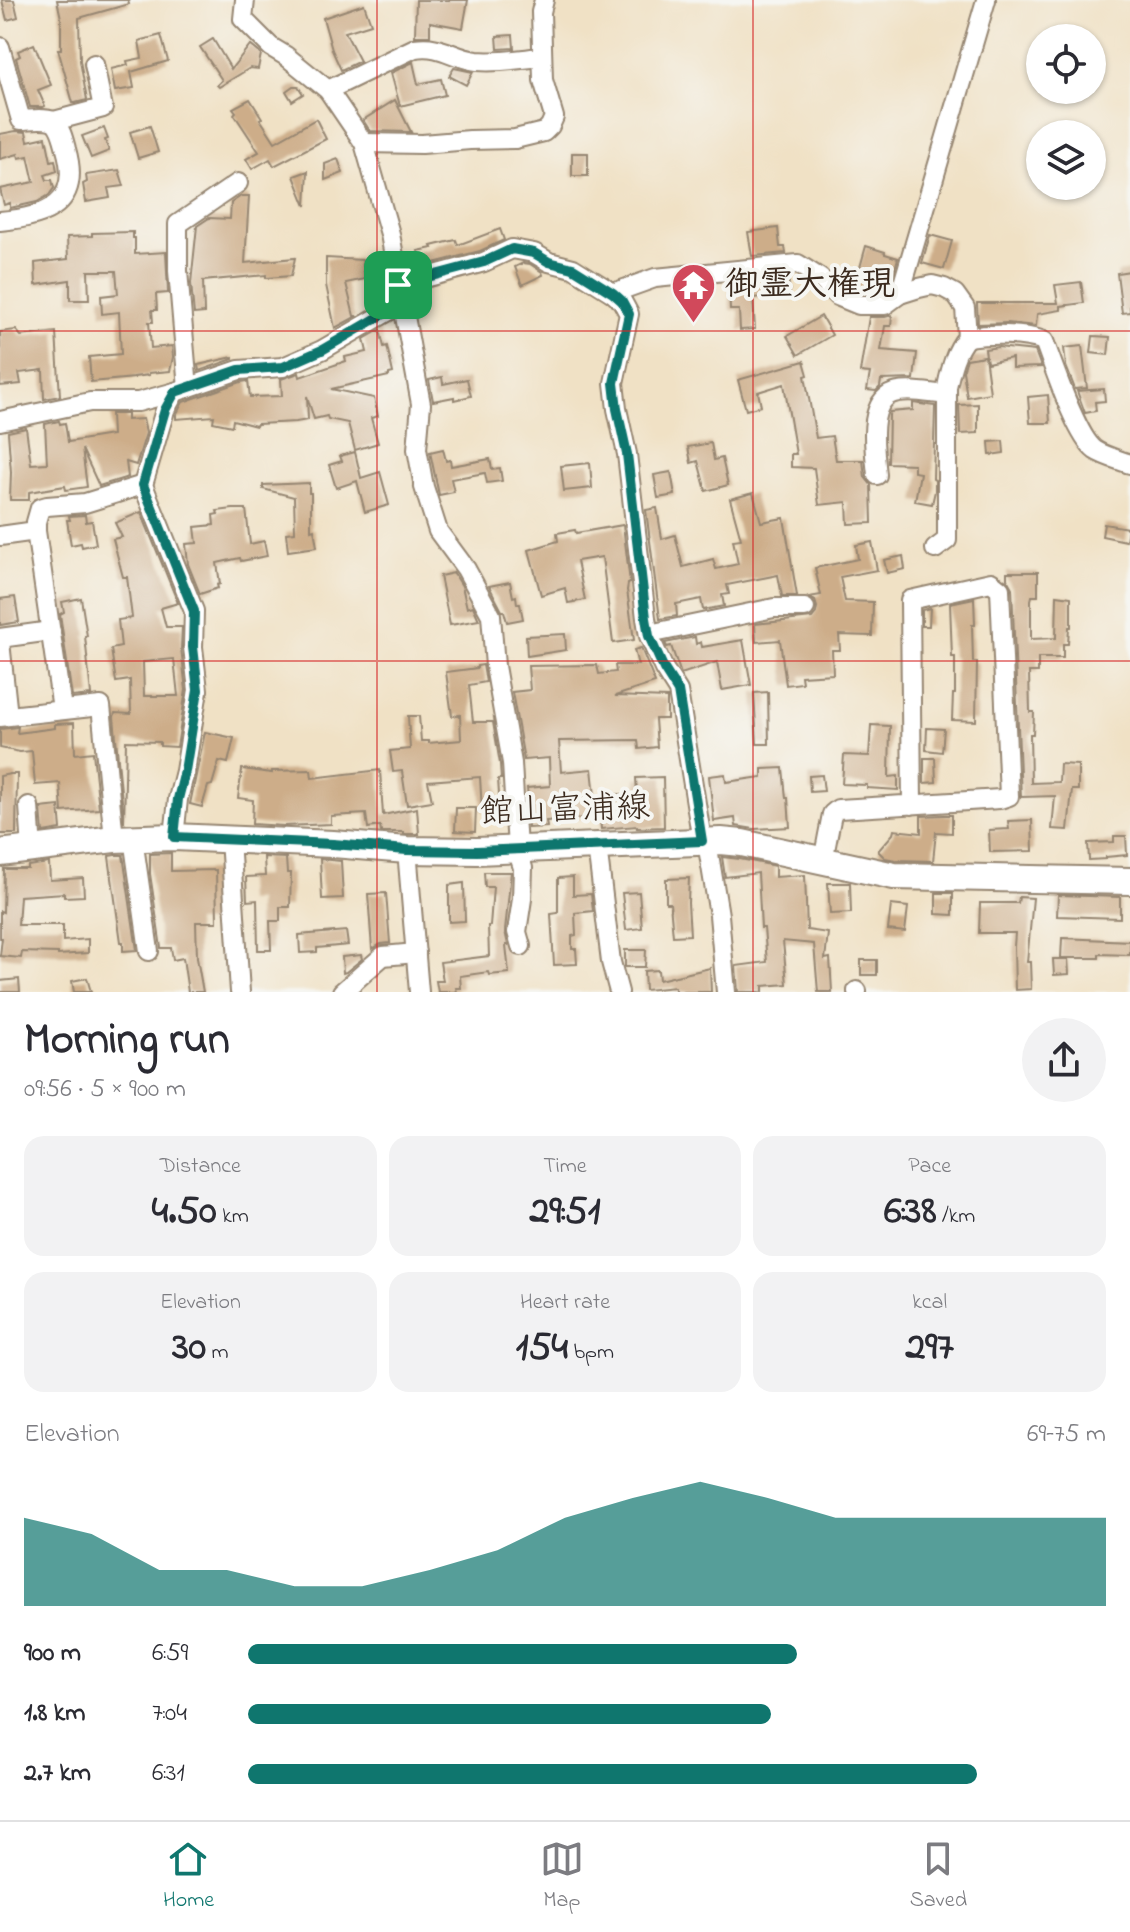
<!DOCTYPE html>
<html lang="en">
<head>
<meta charset="utf-8">
<style>
  :root { --surface:#fff; --page:#f2f2f3; --text:#2b2b33; --muted:#7c7c81; --line:#e1e1e2; --accent:#0f766e }
  body { margin:0; font-family:"Indie Flower","Klee One",sans-serif; background:var(--page); color:var(--text); height:100vh; display:flex; flex-direction:column; font-size:30px; white-space:nowrap }
  * { box-sizing:border-box; margin:0 }
  p { font-size:26px; color:var(--muted) }
  .icon { flex:none; width:44px; height:44px; fill:none; stroke:currentColor; stroke-width:2; stroke-linecap:round; stroke-linejoin:round }
  .map { position:relative; height:992px; overflow:hidden }
  .drawer { display:flex; flex-direction:column; background:var(--surface); flex:1 }
  .drawer>* { flex:none }
  .buttons { position:absolute; left:1026px; top:24px; display:grid; gap:16px }
  .buttons a { display:grid; place-items:center; width:80px; height:80px; border-radius:50%; background:var(--surface); box-shadow:0 2px 6px #0004; font-size:40px }
  .pin { position:absolute; display:grid; place-items:center; width:68px; height:68px; color:#fff; margin:-34px; border-radius:16px; box-shadow:0 4px 12px #0006 }
  .round { display:grid; place-items:center; flex:none; width:84px; height:84px; border-radius:42px; background:var(--page) }
  .summary { display:flex; align-items:center; justify-content:space-between; height:136px; padding:0 24px }
  h1 { font-size:44px; font-weight:700; line-height:60px }
  .metrics { display:grid; grid-template-columns:repeat(3,1fr); gap:12px; height:136px; padding:8px 24px }
  .metrics div { display:grid; align-content:center; border-radius:20px; background:var(--page); text-align:center }
  .metrics b { font-size:40px; font-weight:700 }
  .metrics small { font-size:22px; font-weight:400 }
  .metrics p { font-size:22px }
  .chart { height:224px; padding:16px 24px }
  .chart p { display:flex; justify-content:space-between }
  .chart svg { width:100%; height:144px; margin-top:8px; fill:var(--accent); opacity:.7 }
  ul { padding:0 24px; list-style:none; font-size:26px }
  li { display:grid; grid-template-columns:128px 96px 1fr; align-items:center; height:60px }
  li i { height:20px; border-radius:10px; background:var(--accent) }
  .menu { display:flex; justify-content:space-around; align-items:center; height:112px; border-top:2px solid var(--line); background:var(--surface); font-size:22px; color:var(--muted) }
  .menu a { display:grid; justify-items:center; gap:4px }
  .menu .current { color:var(--accent) }
  .map>svg:first-child { display:block }
</style>
</head>
<body>
<div class="map">
<svg width="1130" height="992" viewBox="0 0 1130 992">
  <rect width="100%" height="100%" fill="#f6f6f2"/>
  <filter id="ink" filterUnits="userSpaceOnUse"><feTurbulence type="fractalNoise" baseFrequency=".0125" numOctaves="2"/><feDisplacementMap in="SourceGraphic" scale="16" xChannelSelector="R" yChannelSelector="G"/><feConvolveMatrix kernelMatrix="1 2 1 2 8 2 1 2 1" color-interpolation-filters="sRGB"/></filter>
  <filter id="wash" filterUnits="userSpaceOnUse"><feTurbulence type="fractalNoise" baseFrequency=".006" numOctaves="4" result="noise"/><feDisplacementMap in="SourceGraphic" scale="32" xChannelSelector="R" yChannelSelector="G"/><feGaussianBlur stdDeviation="1.8" result="paint"/><feColorMatrix in="noise" values="0 0 0 0 0 0 0 0 0 0 0 0 0 0 0 0 0 1.4 0 .05"/><feComposite in="paint" operator="in"/></filter>
  <g filter="url(#wash)">
    <rect width="100%" height="100%" fill="#f0e1c5"/>
    <g id="blocks">
      <g fill="#cdad89" fill-rule="evenodd">
        <polygon points="2,0 14,0 18,17 7,20"/>
        <polygon points="57,0 128,0 129,4 79,18 80,61 87,100 75,103 73,103 58,49 61,49 61,18"/>
        <polygon points="416,0 468,0 463,28 430,22 430,36 415,36"/>
        <polygon points="364,4 371,24 345,32 360,61 341,70 332,50 323,18"/>
        <polygon points="161,35 168,61 131,72 134,88 115,91 111,69 128,65 127,61 142,58 139,41"/>
        <polygon points="513,35 514,48 498,49 497,36"/>
        <polygon points="213,39 231,69 250,45 261,54 258,69 250,68 219,87 217,85 222,80 200,47"/>
        <polygon points="34,44 51,85 38,90 45,106 43,107 30,107 16,58 20,56 18,51"/>
        <polygon points="413,62 418,84 441,79 445,95 400,106 391,73"/>
        <polygon points="454,68 473,72 466,85 449,76"/>
        <polygon points="293,86 298,86 303,94 292,101 286,91"/>
        <polygon points="250,99 262,118 260,119 275,142 316,119 326,139 274,166 270,159 252,169 246,159 259,152 234,114 236,112 233,108"/>
        <polygon points="395,100 411,132 370,131 363,120"/>
        <polygon points="150,126 158,152 138,158 130,132"/>
        <polygon points="104,128 108,139 105,140 109,151 91,158 82,136"/>
        <polygon points="16,131 26,132 28,141 46,137 51,161 55,160 57,171 45,175 47,180 52,180 54,188 49,195 37,202 10,208 10,203 4,205 0,189 34,182 28,156 19,158 18,154 0,159 0,134"/>
        <rect x="572" y="153" width="16" height="23"/>
        <polygon points="338,159 343,173 325,180 325,164"/>
        <polygon points="119,170 124,186 108,188 110,198 86,202 83,184 87,182 86,175"/>
        <polygon points="308,171 306,206 294,176"/>
        <polygon points="241,196 249,196 245,263 295,258 291,276 266,278 266,275 203,281 204,313 194,314 191,283 197,226 209,218 230,219 231,203"/>
        <polygon points="778,228 780,247 785,247 786,253 752,256 748,232"/>
        <polygon points="500,229 504,240 480,251 422,266 418,251 432,248 431,246 456,240 458,245"/>
        <polygon points="133,232 133,238 135,238 135,254 166,252 168,293 156,294 157,310 152,310 153,322 149,322 151,348 172,346 173,357 170,371 149,373 149,375 134,377 134,378 91,382 89,357 121,354 119,312 102,314 101,296 118,294 116,271 88,271 89,300 70,300 70,280 36,285 35,263 68,259 67,237 92,236 92,233"/>
        <polygon points="930,235 952,241 944,269 922,263"/>
        <polygon points="866,246 885,252 885,254 898,258 890,287 881,293 867,293 854,289"/>
        <polygon points="326,258 362,260 365,279 346,283 354,316 357,316 335,328 326,285"/>
        <polygon points="523,263 530,264 542,272 543,275 522,285 515,267"/>
        <polygon points="1130,271 1130,312 1122,313 1117,273"/>
        <polygon points="788,277 790,293 753,298 755,329 740,330 739,310 730,310 729,283"/>
        <polygon points="1081,282 1084,303 1061,306 1061,310 1037,314 1036,326 1007,323 978,324 977,303 1058,303 1055,285"/>
        <polygon points="892,315 891,326 885,326 881,350 917,353 914,379 881,380 880,387 876,391 867,390 870,373 860,372 869,317 885,317"/>
        <polygon points="821,316 832,335 798,355 787,336"/>
        <polygon points="16,330 21,336 56,332 60,396 44,399 43,370 19,373 21,384 0,386 0,332"/>
        <polygon points="380,330 384,347 387,346 393,373 389,374 389,376 331,389 374,398 378,416 371,418 378,443 355,450 348,423 328,419 327,416 314,419 307,396 308,420 296,422 257,424 256,426 233,420 232,426 213,422 214,416 176,419 176,415 183,402 241,382 248,381 250,397 282,396 281,379 299,373 300,377 346,361 345,357 367,352 364,339"/>
        <polygon points="1093,336 1110,337 1108,355 1091,353"/>
        <polygon points="1082,346 1087,388 1075,389 1066,366 1064,348"/>
        <polygon points="998,347 1035,351 1041,367 1012,368 1012,358 987,363 985,349"/>
        <polygon points="985,356 990,393 967,397 963,371 967,359"/>
        <polygon points="233,357 233,359 199,371 198,365"/>
        <polygon points="804,361 808,375 805,376 816,438 832,436 836,460 863,460 865,477 871,485 872,523 848,524 847,502 819,505 814,468 791,467 791,454 796,454 784,384 758,392 761,406 746,410 738,380"/>
        <polygon points="442,377 443,384 467,379 471,396 454,400 454,397 433,401 429,380"/>
        <polygon points="1104,389 1105,401 1095,402 1096,411 1085,413 1077,391"/>
        <polygon points="1048,395 1050,423 1030,423 1028,397"/>
        <polygon points="913,403 935,406 933,479 935,480 935,491 932,504 915,501 920,473 914,472 914,464 888,463 889,415 890,412 913,410"/>
        <polygon points="978,404 978,433 960,434 959,405"/>
        <polygon points="111,414 127,414 127,420 143,419 146,433 136,465 126,462 128,477 99,486 82,449 87,487 66,490 65,486 29,492 29,500 10,500 11,472 8,432 26,428 31,464 47,463 45,424 59,421 60,424 65,423 68,442 112,435"/>
        <polygon points="1003,441 1004,453 990,455 989,442"/>
        <polygon points="711,443 714,460 722,458 728,485 706,491 698,461 691,463 688,447"/>
        <polygon points="443,449 446,461 450,460 451,466 490,459 492,469 500,468 502,481 487,483 485,473 451,479 454,492 439,495 430,452"/>
        <polygon points="355,452 361,478 380,472 389,505 365,512 357,481 336,488 329,465 342,461 340,456"/>
        <polygon points="590,463 592,488 564,491 561,466"/>
        <polygon points="671,472 675,495 658,498 654,475"/>
        <polygon points="309,483 309,493 311,493 311,530 314,529 317,547 288,551 286,533 295,532 294,497 263,489 263,485"/>
        <polygon points="753,493 761,522 784,518 797,596 782,596 778,575 727,585 729,594 722,595 724,606 703,610 701,599 676,604 677,616 660,619 646,510 657,508 662,539 675,535 683,567 713,559 716,569 738,564 733,540 741,539 730,499"/>
        <polygon points="233,509 246,509 250,544 264,541 267,556 241,561 240,558 217,563 220,584 217,585 218,588 200,594 188,564 186,544 197,543 195,527 214,525 213,515 218,514 217,511"/>
        <path d="M141 512 178 603 161 608 166 627H182L181 648 186 690 177 747 160 746V742L126 741 124 823 114 717 115 713 131 714 130 680 116 682 111 649 121 647 118 620 132 618 127 577H123L113 539 122 537 115 523ZM174 659 178 696H144L143 662Z"/>
        <polygon points="85,515 86,522 92,521 96,544 82,547 81,543 71,545 67,520 70,520 69,516"/>
        <polygon points="1104,524 1128,528 1126,541 1102,536"/>
        <polygon points="623,525 630,583 628,584 627,590 634,640 613,643 602,557 577,561 585,600 568,603 565,588 541,595 529,550 558,541 557,533 575,530 576,533"/>
        <polygon points="872,542 877,570 840,577 845,601 873,602 872,636 839,635 840,650 832,650 833,674 801,676 802,683 786,685 780,640 756,642 755,624 812,618 816,613 817,607 815,601 809,597 821,595 815,568 858,559 856,545"/>
        <polygon points="903,556 905,569 887,573 884,560"/>
        <polygon points="1007,572 1038,572 1038,596 1032,596 1031,600 1031,639 1056,638 1057,595 1071,597 1071,627 1069,627 1068,644 1063,644 1063,658 1038,658 1038,672 1029,672 1030,712 1034,712 1033,734 1030,734 1031,783 1059,782 1060,764 1078,765 1078,790 1072,790 1068,830 1052,829 1055,796 1021,797 1012,588 1007,579"/>
        <polygon points="454,573 462,586 467,608 473,606 479,620 450,625 440,576"/>
        <polygon points="510,582 513,597 516,596 517,604 520,604 523,619 507,622 504,611 502,611 489,586"/>
        <polygon points="15,597 19,622 0,625 0,599"/>
        <polygon points="81,598 87,636 85,636 91,695 72,697 60,614 64,612 62,602"/>
        <polygon points="974,598 975,625 972,625 973,662 977,662 976,721 952,720 953,694 955,694 955,657 952,657 950,603"/>
        <polygon points="930,608 929,626 922,626 922,610"/>
        <polygon points="565,634 566,650 527,656 526,636"/>
        <polygon points="695,637 696,644 701,642 702,647 743,640 751,685 722,690 717,662 681,674 671,646 667,647 665,643"/>
        <polygon points="641,648 655,683 615,696 667,698 667,719 655,719 657,747 639,749 638,740 559,741 561,772 592,769 595,796 637,793 636,778 663,777 664,827 637,828 637,826 601,829 600,817 546,821 547,827 528,828 527,810 529,809 527,788 550,786 549,758 524,760 512,692 530,690 528,666 597,665 599,674 616,672 615,665 638,665 634,650"/>
        <polygon points="483,665 486,682 469,685 473,722 493,722 500,764 501,779 498,779 500,810 482,811 480,777 428,781 432,801 407,805 402,771 393,772 390,751 410,749 408,716 419,716 421,741 429,741 429,743 461,740 460,715 452,716 446,672 477,668 477,666"/>
        <polygon points="768,692 769,744 757,744 754,693"/>
        <polygon points="74,723 75,754 93,752 99,809 62,812 60,783 35,785 32,751 20,752 0,748 0,729 18,727 17,733 55,728 55,724"/>
        <polygon points="871,725 890,726 889,777 898,776 898,790 867,788 867,785 842,784 844,755 869,756"/>
        <polygon points="927,728 944,729 942,752 926,750"/>
        <polygon points="205,732 234,738 228,763 219,761 212,785 208,786 202,807 190,804"/>
        <polygon points="924,758 935,758 936,782 924,783"/>
        <polygon points="783,768 786,798 788,798 790,827 754,829 736,826 735,818 714,821 709,776 725,774 726,782 762,777 762,769"/>
        <polygon points="242,769 272,773 272,771 311,770 312,778 380,770 383,815 417,808 419,834 404,834 404,832 381,832 380,826 368,828 366,814 331,816 331,824 284,826 252,824 253,800 238,798"/>
        <polygon points="10,774 17,774 16,834 0,834 0,776"/>
        <polygon points="822,775 824,791 810,792 809,776"/>
        <polygon points="59,806 61,829 43,832 41,808"/>
        <polygon points="456,808 476,808 475,832 455,831"/>
        <polygon points="944,815 952,815 952,833 936,832 933,861 896,860 885,858 878,851 893,834 894,830 921,833 921,816"/>
        <polygon points="1032,820 1033,851 990,852 989,830 1009,829 1008,821"/>
        <polygon points="1114,836 1126,836 1127,855 1106,857 1106,859 1089,860 1088,843 1114,842"/>
        <polygon points="171,853 171,871 216,870 217,922 196,922 197,958 203,992 188,992 183,958 173,960 171,948 161,948 150,874 150,854"/>
        <polygon points="115,855 123,855 137,950 123,951 123,942 121,942 109,857 109,856"/>
        <polygon points="264,857 286,858 287,873 291,873 290,907 280,907 280,921 270,921 271,950 258,950 257,900 247,901 246,877 265,876"/>
        <polygon points="722,857 740,859 775,866 775,877 805,875 807,930 828,933 825,959 830,958 832,992 818,992 814,944 783,941 787,984 763,986 763,992 738,992 736,966 767,962 764,928 761,928 758,873 725,877"/>
        <polygon points="320,859 341,861 343,898 322,899"/>
        <polygon points="49,863 50,880 83,878 84,896 64,897 64,893 20,896 18,925 63,925 63,941 88,939 88,953 58,955 58,953 22,952 21,958 0,956 2,938 0,938 0,911 3,912 4,869 28,869 28,866"/>
        <polygon points="484,872 511,872 505,931 508,945 506,945 509,973 489,975 488,972 460,976 461,988 456,988 457,992 438,992 436,981 443,981 440,962 489,956 488,926 490,926 493,887 485,887"/>
        <polygon points="573,877 573,895 591,894 593,911 575,913 576,935 572,936 572,949 576,949 577,964 554,965 551,914 558,913 558,878"/>
        <polygon points="689,878 688,903 690,935 673,936 670,903 666,903 666,879"/>
        <polygon points="464,883 465,921 449,922 449,885"/>
        <polygon points="828,883 850,883 851,913 830,914"/>
        <polygon points="639,892 642,928 626,930 622,893"/>
        <polygon points="386,893 390,943 381,944 372,949 368,894"/>
        <polygon points="936,893 953,893 953,915 936,914"/>
        <polygon points="1058,895 1120,897 1120,918 1057,916"/>
        <polygon points="1019,897 1033,898 1027,962 1030,962 1031,989 1015,990 1014,947 1015,933 979,933 980,903 1018,903"/>
        <polygon points="891,905 908,907 905,932 888,930"/>
        <polygon points="346,931 348,945 317,948 317,952 300,953 299,935"/>
        <polygon points="1062,938 1130,941 1130,955 1099,954 1099,958 1061,958"/>
        <polygon points="625,950 646,950 645,967 625,967"/>
        <polygon points="361,955 362,959 346,972 343,973 342,957"/>
        <polygon points="1053,959 1068,959 1069,974 1054,975"/>
        <rect x="861" y="960" width="16" height="15"/>
        <polygon points="710,968 711,992 675,992 675,987 645,990 644,971 658,970 659,980"/>
        <polygon points="87,978 91,992 74,992 72,981"/>
        <polygon points="19,979 20,992 0,992 0,981"/>
      </g>
    </g>
  </g>
  <g filter="url(#ink)">
    <use href="#blocks" fill-opacity="0" stroke="#968672" stroke-width="2"/>
    <g fill="none" stroke-linecap="round" stroke-linejoin="round">
      <defs>
        <g id="minor">
          <polyline points="245,0 243,19 271,47 286,56 328,90 364,143 390,234 421,404 417,449 424,487 438,531 466,569 491,615 495,666 512,763 517,849 523,868 522,899 517,932 521,946"/>
          <path d="M0 47 21 120C30 120 44 117 53 121 60 125 64 141 66 149 82 204 47 217 0 221"/>
          <path d="M328 90 415 48C442 44 452 58 477 61 498 63 521 59 542 57"/>
          <polyline points="54,121 103,108 94,64"/>
          <polyline points="364,143 422,144 470,140 515,139 544,132 550,126 554,117 543,80 541,12 544,0"/>
          <polyline points="398,285 484,262 512,249 534,253 549,262 573,268 613,293 622,301 629,314 614,383 617,409 627,454 646,618 649,636 664,669 678,691 702,841 708,848 719,915 726,992"/>
          <path d="M613 293 655 278 798 264 820 278 837 296 859 305H885L900 294 919 288 932 285 944 288 955 294 965 308 967 337C955 351 951 368 947 387V540L935 549"/>
          <polyline points="900,294 986,0"/>
          <path d="M967 337C989 334 1024 333 1044 341 1053 364 1076 436 1095 450 1104 456 1119 460 1130 464"/>
          <polyline points="188,388 178,271 178,224 238,183"/>
          <polyline points="0,421 90,402 138,402 175,392 239,370 283,367 322,350 389,311 398,285"/>
          <path d="M877 475C875 453 867 409 889 395 904 387 931 394 947 395"/>
          <polyline points="0,536 36,531"/>
          <polyline points="649,634 774,608 805,608"/>
          <polyline points="0,638 51,631"/>
          <polyline points="0,642 8,716"/>
          <polyline points="62,709 36,531 36,522 40,508 47,506 85,503 143,485"/>
          <polyline points="0,717 101,706 114,839"/>
          <polyline points="29,806 32,850"/>
          <polyline points="174,837 178,799 185,771 198,690 193,647 194,611 143,485 165,410 175,392"/>
          <polyline points="133,838 149,951"/>
          <polyline points="230,839 240,992"/>
          <polyline points="597,846 611,962 619,992"/>
          <polyline points="407,850 419,992"/>
          <polyline points="823,861 832,814 838,809 856,808 1000,799 1009,796 1000,589 991,582 910,600 912,805"/>
          <polyline points="857,991 857,992"/>
          <polyline points="342,992 383,956 416,953"/>
        </g>
        <polyline id="secondary" points="0,853 114,839 174,837 333,844 407,850 477,851 721,841 742,843 894,876 1130,881"/>
      </defs>
      <use href="#minor" stroke="#968672" stroke-width="22"/>
      <use href="#secondary" stroke="#968672" stroke-width="30"/>
      <use href="#minor" stroke="#fff" stroke-width="18"/>
      <use href="#secondary" stroke="#fff" stroke-width="26"/>
    </g>
  </g>
  <g fill="none" stroke-linecap="round" stroke-linejoin="round" filter="url(#ink)">
    <defs>
      <polygon id="route" points="512,249 534,253 549,262 573,268 613,293 622,301 629,314 614,383 617,409 627,454 646,618 649,636 664,669 678,691 702,841 477,851 407,850 333,844 174,837 178,799 185,771 198,690 193,647 194,611 143,485 165,410 175,392 239,370 283,367 322,350 389,311 398,285 484,262"/>
    </defs>
    <use href="#route" stroke="#fff" stroke-width="16"/>
    <use href="#route" stroke="#0f766e" stroke-width="10"/>
  </g>
  <path fill="none" stroke="#d62828" stroke-width="2" stroke-opacity="0.55" d="M377 0V992M753 0V992M0 331H1130M0 661H1130"/>
  <defs>
    <symbol id="temple-pin" viewBox="-11 -11 22 30"><path d="M0 17L-7.5 6A9.5 9.5 0 1 1 7.5 6Z" fill="#d1495b" stroke="#f6f6f2"/><path d="M0-6L5-2H3V0L6.5 2.5H4V6H1.5V3h-3V6H-4V2.5H-6.5L-3 0V-2H-5Z" fill="#fff"/></symbol>
  </defs>
  <g fill-rule="evenodd">
    <use href="#temple-pin" x="668" y="260" width="51" height="69"/>
  </g>
  <g text-anchor="middle" dominant-baseline="central" stroke-width="8" stroke-linejoin="round" paint-order="stroke">
    <g font-size="34" font-weight="bold" fill="#3b2a1e" stroke="#f6f6f2" text-anchor="start">
      <text x="725" y="286">御霊大権現</text>
    </g>
    <g font-size="34" fill="#3b2a1e" stroke="#f6f6f2">
      <text transform="translate(565 811) rotate(-2)">館山富浦線</text>
    </g>
  </g>
</svg>
<div class="buttons">
<a><svg class="icon" aria-label="locate" viewBox="0 0 24 24"><circle cx="12" cy="12" r="6"/><path d="M12 2v4M12 18v4M2 12h4M18 12h4"/></svg></a>
<a><svg class="icon" aria-label="layers" viewBox="0 0 24 24"><path d="M12 4l9 5-9 5-9-5zM3 14l9 5 9-5"/></svg></a>
</div>
<div class="pin" style="left:398px;top:285px;background:#1e9e55"><svg class="icon" aria-label="arrive" viewBox="0 0 24 24"><path d="M6 21V4h12l-3 4 3 4H6"/></svg></div>
</div>
<section class="drawer">
<div class="summary"><div><h1>Morning run</h1><p>09:56 · 5 × 900 m</p></div><a class="round"><svg class="icon" aria-label="share" viewBox="0 0 24 24"><path d="M12 15V3M7 8l5-5 5 5M5 13v7h14v-7"/></svg></a></div>
<div class="metrics">
<div><p>Distance</p><b>4.50<small> km</small></b></div>
<div><p>Time</p><b>29:51</b></div>
<div><p>Pace</p><b>6:38<small> /km</small></b></div>
</div>
<div class="metrics">
<div><p>Elevation</p><b>30<small> m</small></b></div>
<div><p>Heart rate</p><b>154<small> bpm</small></b></div>
<div><p>kcal</p><b>297</b></div>
</div>
<div class="chart"><p><span>Elevation</span>69–75 m</p>
<svg viewBox="0 0 160 44" preserveAspectRatio="none"><path d="M0 44V17L10 22L20 33L30 33L40 38L50 38L60 33L70 27L80 17L90 11L100 6L110 11L120 17L130 17L140 17L150 17L160 17V44z"/></svg>
</div>
<ul>
<li><b>900 m</b>6:59<i style="width:64%"></i></li>
<li><b>1.8 km</b>7:04<i style="width:61%"></i></li>
<li><b>2.7 km</b>6:31<i style="width:85%"></i></li>
</ul>
</section>
<nav class="menu">
<a class="current"><svg class="icon" aria-label="home" viewBox="0 0 24 24"><path d="M3 11l9-7 9 7M6 9v11h12V9"/></svg>Home</a>
<a><svg class="icon" aria-label="map" viewBox="0 0 24 24"><path d="M3 6l6-2 6 2 6-2v14l-6 2-6-2-6 2zM9 4v14M15 6v14"/></svg>Map</a>
<a><svg class="icon" aria-label="saved" viewBox="0 0 24 24"><path d="M7 4h10v16l-5-4-5 4z"/></svg>Saved</a>
</nav>
</body>
</html>
